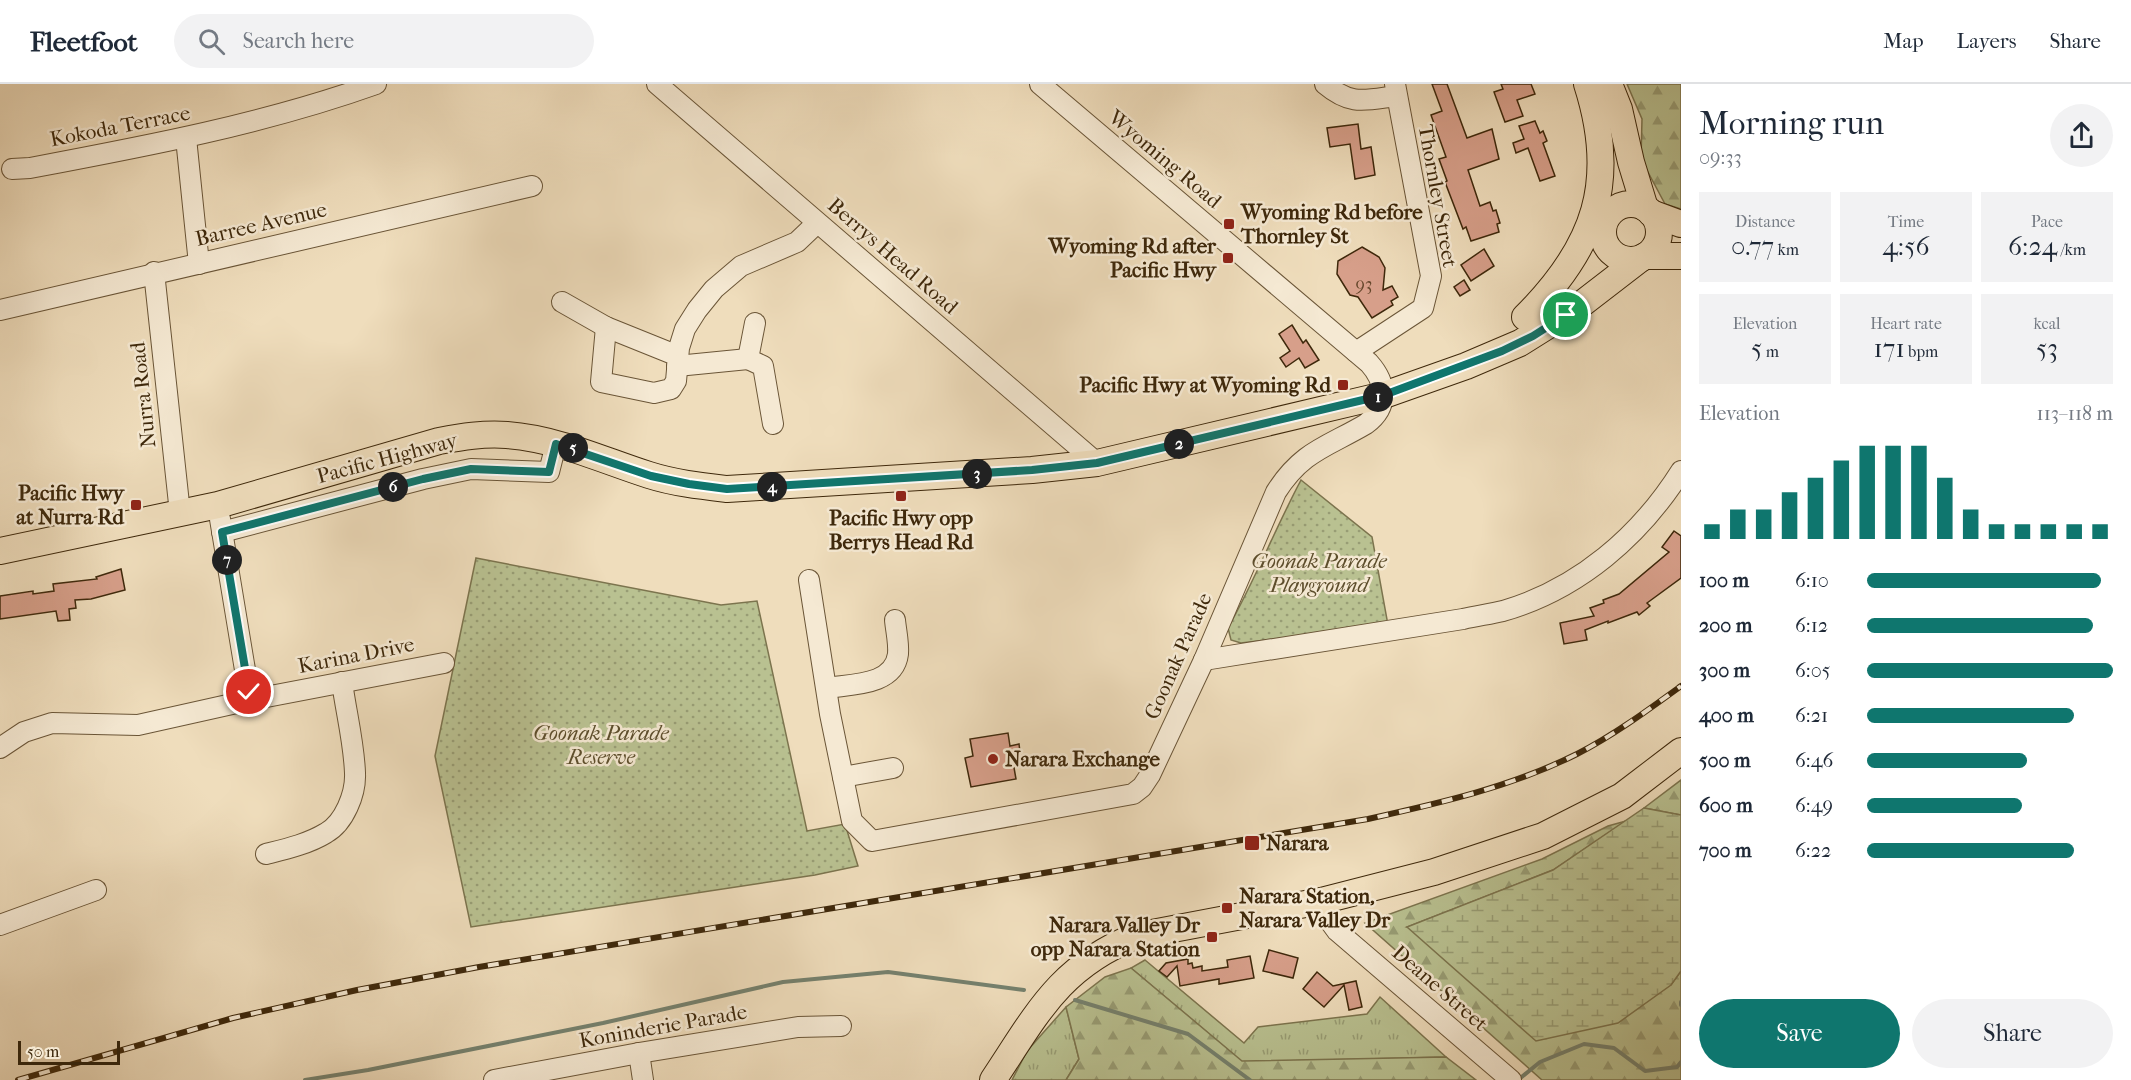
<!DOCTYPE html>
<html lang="en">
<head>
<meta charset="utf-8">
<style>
  :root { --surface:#fff; --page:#f2f2f3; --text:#1f2937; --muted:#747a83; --line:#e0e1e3; --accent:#0f766e }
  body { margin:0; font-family:"IM FELL French Canon",serif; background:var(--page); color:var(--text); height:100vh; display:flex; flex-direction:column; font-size:22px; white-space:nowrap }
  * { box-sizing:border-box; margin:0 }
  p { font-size:20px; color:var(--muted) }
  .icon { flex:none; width:33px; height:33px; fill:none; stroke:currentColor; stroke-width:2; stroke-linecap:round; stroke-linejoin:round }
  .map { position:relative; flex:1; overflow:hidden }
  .details { display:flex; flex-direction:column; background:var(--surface); width:450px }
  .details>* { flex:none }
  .scale { position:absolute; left:18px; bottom:15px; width:102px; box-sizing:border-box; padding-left:6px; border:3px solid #3e280b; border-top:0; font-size:16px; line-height:21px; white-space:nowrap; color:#3e280b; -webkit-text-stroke:4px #f5e9d3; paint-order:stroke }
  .pin { position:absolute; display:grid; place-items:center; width:51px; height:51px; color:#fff; margin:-26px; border:3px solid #fff; border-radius:50%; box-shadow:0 2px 6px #0007 }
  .km { position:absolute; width:30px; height:30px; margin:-15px; border-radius:50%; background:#222; color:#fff; font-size:16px; line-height:30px; text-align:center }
  .round { display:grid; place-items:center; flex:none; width:63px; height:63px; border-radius:32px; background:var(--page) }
  .overview { display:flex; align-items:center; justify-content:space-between; height:102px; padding:0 18px }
  h1 { font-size:33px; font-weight:600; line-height:45px }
  .stats { display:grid; grid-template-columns:repeat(3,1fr); gap:9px; height:102px; padding:6px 18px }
  .stats div { display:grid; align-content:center; border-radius:0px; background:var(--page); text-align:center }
  .stats b { font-size:26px; font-weight:600 }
  .stats small { font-size:16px; font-weight:400 }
  .stats p { font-size:16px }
  .chart { height:168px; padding:12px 18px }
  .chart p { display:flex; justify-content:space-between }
  .chart svg { width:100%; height:108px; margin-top:6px; stroke:var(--accent); stroke-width:6 }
  .primary-button { display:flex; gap:12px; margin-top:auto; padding:12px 18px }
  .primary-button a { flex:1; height:69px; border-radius:36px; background:var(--accent); color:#fff; font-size:24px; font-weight:600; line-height:69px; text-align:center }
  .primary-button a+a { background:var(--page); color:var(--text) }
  ul { padding:0 18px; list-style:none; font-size:20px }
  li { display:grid; grid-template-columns:96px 72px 1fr; align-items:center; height:45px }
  li i { height:15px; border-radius:8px; background:var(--accent) }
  header { display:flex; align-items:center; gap:36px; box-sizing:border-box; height:84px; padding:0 30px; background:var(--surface); border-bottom:2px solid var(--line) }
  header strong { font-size:28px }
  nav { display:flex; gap:33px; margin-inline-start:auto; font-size:21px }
  .search { width:420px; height:54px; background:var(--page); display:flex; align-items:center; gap:15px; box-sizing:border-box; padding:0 21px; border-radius:33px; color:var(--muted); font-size:22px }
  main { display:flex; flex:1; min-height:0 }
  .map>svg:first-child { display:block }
</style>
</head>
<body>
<header>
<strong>Fleetfoot</strong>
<div class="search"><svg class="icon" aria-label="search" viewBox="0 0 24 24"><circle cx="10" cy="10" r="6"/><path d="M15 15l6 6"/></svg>Search here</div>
<nav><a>Map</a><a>Layers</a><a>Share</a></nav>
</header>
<main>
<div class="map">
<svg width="1681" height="996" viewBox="0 0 1681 996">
  <defs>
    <pattern id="grass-tufts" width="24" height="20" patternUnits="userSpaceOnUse" patternTransform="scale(1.5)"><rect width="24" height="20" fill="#b9c191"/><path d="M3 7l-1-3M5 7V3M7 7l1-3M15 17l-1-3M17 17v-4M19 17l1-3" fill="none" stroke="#989d75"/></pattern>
    <pattern id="forest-firs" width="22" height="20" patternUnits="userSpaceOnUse" patternTransform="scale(1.5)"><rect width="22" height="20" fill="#b9c191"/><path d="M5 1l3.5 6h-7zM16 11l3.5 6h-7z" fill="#989d75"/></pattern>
    <pattern id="wetland-marsh" width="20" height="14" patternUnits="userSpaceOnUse" patternTransform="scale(1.5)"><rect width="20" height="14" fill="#b9c191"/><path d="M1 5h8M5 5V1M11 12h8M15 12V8" fill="none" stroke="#989d75"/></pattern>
    <pattern id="park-dots" width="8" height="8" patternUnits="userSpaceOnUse" patternTransform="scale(1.5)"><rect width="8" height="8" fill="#b9c191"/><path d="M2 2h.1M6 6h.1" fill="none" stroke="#989d75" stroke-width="1.8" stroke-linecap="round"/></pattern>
  </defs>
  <rect width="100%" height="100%" fill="#efddbc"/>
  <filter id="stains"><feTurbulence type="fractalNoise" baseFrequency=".00333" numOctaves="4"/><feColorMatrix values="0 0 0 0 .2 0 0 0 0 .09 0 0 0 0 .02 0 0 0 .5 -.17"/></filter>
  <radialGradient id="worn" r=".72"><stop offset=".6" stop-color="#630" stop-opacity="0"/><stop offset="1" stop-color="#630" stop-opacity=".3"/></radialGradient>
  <g fill="url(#grass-tufts)" stroke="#7c744e" stroke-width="1.5">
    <polygon points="1145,876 1244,959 1258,943 1367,930 1380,913 1446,973 1242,978 1131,884"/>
    <polygon points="1066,923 1079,975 1066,996 1012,996 1027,967"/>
  </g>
  <g fill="url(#forest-firs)" stroke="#7c744e" stroke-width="1.5">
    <polygon points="1627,0 1681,0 1681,125 1665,120 1641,75 1642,35"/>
    <polygon points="1681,696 1681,731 1644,724"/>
    <polygon points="1626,737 1553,786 1407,843 1671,901 1681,887 1681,996 1542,996 1365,839 1542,775 1608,742"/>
    <polygon points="1131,884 1242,977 1446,973 1476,996 1066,996 1079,975 1066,923 1105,893"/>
  </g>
  <polygon fill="url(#wetland-marsh)" stroke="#7c744e" stroke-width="1.5" points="1644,724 1681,731 1681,887 1671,901 1618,939 1536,957 1407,843 1553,786"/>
  <g fill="url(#park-dots)" stroke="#7c744e" stroke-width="1.5">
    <path d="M1301 396 1372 453 1388 541 1241 559 1231 556 1228 544C1255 496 1275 445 1301 396Z"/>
    <polygon points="476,474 721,521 757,517 807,747 845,740 858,782 815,791 471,843 435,672"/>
  </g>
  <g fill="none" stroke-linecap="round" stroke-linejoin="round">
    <g stroke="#75816e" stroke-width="4">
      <polyline points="1075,916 1188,950 1250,996"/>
      <polyline points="1681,918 1681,921"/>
      <polyline points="305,996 368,986 603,939 783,898 888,888 1024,906"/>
      <polyline points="1518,996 1540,978 1584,960 1614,964 1645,987 1677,983 1681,978"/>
    </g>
  </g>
  <g fill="#d79f8a" stroke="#3e280b" stroke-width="1.5">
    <polygon points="1432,0 1447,0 1467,54 1492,45 1499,75 1468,86 1480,122 1490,118 1493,127 1496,126 1500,139 1497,140 1499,148 1471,157 1466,143 1463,145 1445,98 1447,97 1439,75 1446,73 1431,31 1442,27"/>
    <polygon points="1501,0 1531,0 1535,10 1517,16 1523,32 1505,38 1494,8 1503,5"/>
    <polygon points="1535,37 1540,49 1543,47 1547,57 1543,59 1555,92 1540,97 1528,64 1516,69 1513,59 1524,55 1519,42"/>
    <polygon points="1358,40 1361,65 1371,63 1375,91 1355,95 1350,60 1330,63 1327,44"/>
    <polygon points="1362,163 1379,173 1385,184 1383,206 1392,202 1398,213 1391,217 1393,221 1372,234 1358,213 1350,211 1337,190 1338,177"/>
    <polygon points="1484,165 1494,182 1471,197 1461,181"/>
    <polygon points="1464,196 1470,206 1460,212 1454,203"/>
    <polygon points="1292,241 1303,259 1306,256 1319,276 1305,284 1299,274 1286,283 1280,274 1290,267 1279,250"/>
    <polygon points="1674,447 1681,452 1681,494 1647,519 1650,522 1639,531 1637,528 1608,539 1608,537 1585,546 1587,556 1564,560 1560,539 1594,532 1590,524 1604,519 1603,516 1619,510 1669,468 1662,463"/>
    <polygon points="121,485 125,506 91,515 75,516 76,524 69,525 70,536 58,537 56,527 0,535 0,512 33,507 33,510 54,507 53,500 97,495 96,493"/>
    <polygon points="1008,649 1010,662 1019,660 1021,676 1013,678 1016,695 971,703 965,674 973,672 970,655"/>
    <polygon points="1269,866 1298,874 1293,894 1263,887"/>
    <polygon points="1250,872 1254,894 1219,900 1219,895 1180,902 1177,882 1167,893 1159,887 1166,879 1188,875 1188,880 1192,879 1193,884 1202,882 1202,887 1228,883 1227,876"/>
    <polygon points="1317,888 1333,902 1356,897 1362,923 1349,926 1344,901 1324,923 1303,905"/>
  </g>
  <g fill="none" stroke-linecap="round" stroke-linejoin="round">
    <defs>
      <g id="minor">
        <polyline points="657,0 1097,379"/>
        <path d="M1325 0C1351 22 1365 16 1396 12"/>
        <polyline points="186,54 199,180"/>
        <path d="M12 85 30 84C147 62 264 40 376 0"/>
        <polyline points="154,188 180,429"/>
        <polyline points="562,218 606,243 678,272"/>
        <polyline points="0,226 532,102"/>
        <polyline points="755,239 748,275 763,282 773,340"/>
        <polyline points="606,243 601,298 654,309 671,305 676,297 679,264 685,245 697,226 714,205 741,182 797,158 817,139"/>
        <polyline points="1356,268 1423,224 1431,192 1395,0"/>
        <polyline points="677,282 748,275"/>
        <polyline points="220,435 250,616"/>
        <polyline points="222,448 423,395 471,385 549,388 556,360"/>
        <path d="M809 496 830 630 852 737 872 757 1133 710 1142 703 1150 691 1204 576 1276 408C1302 367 1327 363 1366 340 1389 323 1387 299 1369 279L1040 0"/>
        <path d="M1204 576 1463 535C1476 532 1490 530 1503 527 1579 505 1640 452 1681 387"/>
        <path d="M827 604C851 600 894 602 898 570 899 559 896 547 895 536"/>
        <polyline points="0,664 24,648 52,639 138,641 250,616 444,579"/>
        <polyline points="843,693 893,684"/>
        <path d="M266 770C286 765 308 760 326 749 344 739 356 710 355 689 354 659 346 628 342 598"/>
        <polyline points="1321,817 1326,832 1337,847 1511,996"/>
        <polyline points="0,841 96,806"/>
        <polyline points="639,969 643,996"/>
        <polyline points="494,996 639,969 798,943 841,942"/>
      </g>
      <g id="major">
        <polyline points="1609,0 1619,25 1631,78 1645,124"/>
        <circle cx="1631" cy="148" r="28"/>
        <polyline points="1651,129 1681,140"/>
        <polyline points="1645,172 1681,172"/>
        <path d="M1525 233C1596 162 1618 97 1587 0"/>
        <path d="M0 467 218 421 439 357C461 353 484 349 507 351 558 355 602 376 649 391 674 399 701 402 727 405L1032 386 1097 379 1384 311 1466 282 1520 259 1579 222 1640 175"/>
        <path d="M993 996C1037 930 1059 883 1136 852L1321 817 1434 788 1543 752 1622 712 1681 667"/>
      </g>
    </defs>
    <use href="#minor" stroke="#6a5537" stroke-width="22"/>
    <use href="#major" stroke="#3e280b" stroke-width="28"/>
    <use href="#minor" stroke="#f5e9d3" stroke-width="20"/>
    <use href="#major" stroke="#efddbc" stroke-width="26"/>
    <defs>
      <path id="rail" d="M18 996 233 934 357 906 479 883 1368 735C1440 719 1511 703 1577 670 1614 651 1648 626 1681 602"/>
    </defs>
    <use href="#rail" stroke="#3e280b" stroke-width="6"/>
    <use href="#rail" stroke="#f5e9d3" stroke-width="4" stroke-dasharray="11" stroke-linecap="butt"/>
  </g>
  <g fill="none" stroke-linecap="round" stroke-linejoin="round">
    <defs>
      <polyline id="route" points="249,608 222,448 423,395 471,385 549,388 556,360 651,392 689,400 727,405 1032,386 1097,379 1384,311 1502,267 1533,252 1566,231"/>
    </defs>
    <use href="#route" stroke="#fff" stroke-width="12"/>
    <use href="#route" stroke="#0f766e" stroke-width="8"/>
  </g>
  <g fill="#8f2418" stroke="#f5e9d3" stroke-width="2">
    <rect x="1223" y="134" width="12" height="12" rx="3"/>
    <rect x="1222" y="168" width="12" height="12" rx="3"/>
    <rect x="1337" y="295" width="12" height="12" rx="3"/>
    <rect x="895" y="406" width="12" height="12" rx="3"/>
    <rect x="130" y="415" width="12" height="12" rx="3"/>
    <circle cx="993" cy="675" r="6"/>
    <rect x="1244" y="751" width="16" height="16" rx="3"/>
    <rect x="1221" y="818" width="12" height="12" rx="3"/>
    <rect x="1206" y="847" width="12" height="12" rx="3"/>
  </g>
  <g text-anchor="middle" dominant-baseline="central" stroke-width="5" stroke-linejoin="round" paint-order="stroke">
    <g font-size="18" fill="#64462b">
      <text x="1364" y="200">93</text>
    </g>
    <g font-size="21" fill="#3e280b" stroke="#f5e9d3">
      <text transform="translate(120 42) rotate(-11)">Kokoda Terrace</text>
      <text transform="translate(1165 75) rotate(40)">Wyoming Road</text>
      <text transform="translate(1438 112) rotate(80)">Thornley Street</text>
      <text transform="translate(261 140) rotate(-13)">Barree Avenue</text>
      <text transform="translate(893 172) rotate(41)">Berrys Head Road</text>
      <text transform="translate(143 311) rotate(-96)">Nurra Road</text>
      <text transform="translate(387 374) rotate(-15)">Pacific Highway</text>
      <text transform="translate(356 571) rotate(-11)">Karina Drive</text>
      <text transform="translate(1178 572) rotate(-66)">Goonak Parade</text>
      <text transform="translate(1440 904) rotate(41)">Deane Street</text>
      <text transform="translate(663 942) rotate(-10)">Koninderie Parade</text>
    </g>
    <g font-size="21" font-weight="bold" fill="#3e280b" stroke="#f5e9d3" text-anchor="start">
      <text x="1241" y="128">Wyoming Rd before<tspan x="1241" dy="24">Thornley St</tspan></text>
      <text x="1216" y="162" text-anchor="end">Wyoming Rd after<tspan x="1216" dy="24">Pacific Hwy</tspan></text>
      <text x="1331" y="301" text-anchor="end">Pacific Hwy at Wyoming Rd</text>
      <text x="124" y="409" text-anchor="end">Pacific Hwy<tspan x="124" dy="24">at Nurra Rd</tspan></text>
      <text x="901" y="434" text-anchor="middle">Pacific Hwy opp<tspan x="901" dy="24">Berrys Head Rd</tspan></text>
      <text x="1005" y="675">Narara Exchange</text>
      <text x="1266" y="759">Narara</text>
      <text x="1239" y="812">Narara Station,<tspan x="1239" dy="24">Narara Valley Dr</tspan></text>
      <text x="1200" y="841" text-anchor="end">Narara Valley Dr<tspan x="1200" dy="24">opp Narara Station</tspan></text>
    </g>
    <g font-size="21" font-style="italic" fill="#5d4e2c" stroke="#f5e9d3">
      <text x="1319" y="477">Goonak Parade<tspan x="1319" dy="24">Playground</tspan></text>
      <text x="601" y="649">Goonak Parade<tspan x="601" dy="24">Reserve</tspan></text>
    </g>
  </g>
  <rect width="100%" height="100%" filter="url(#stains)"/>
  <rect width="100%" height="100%" fill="url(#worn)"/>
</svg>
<div class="scale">50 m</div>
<div class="pin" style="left:1566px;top:231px;background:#1e9e55"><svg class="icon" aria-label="arrive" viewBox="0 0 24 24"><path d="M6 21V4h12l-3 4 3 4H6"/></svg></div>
<div class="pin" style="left:249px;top:608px;background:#d93025"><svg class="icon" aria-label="check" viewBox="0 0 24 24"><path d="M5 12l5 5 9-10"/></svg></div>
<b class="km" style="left:1378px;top:313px">1</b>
<b class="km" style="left:1179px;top:360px">2</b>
<b class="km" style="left:977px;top:390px">3</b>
<b class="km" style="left:772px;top:403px">4</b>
<b class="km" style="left:573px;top:364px">5</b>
<b class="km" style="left:393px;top:403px">6</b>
<b class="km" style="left:227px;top:476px">7</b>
</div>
<section class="details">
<div class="overview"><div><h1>Morning run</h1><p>09:33</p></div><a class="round"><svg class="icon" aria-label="share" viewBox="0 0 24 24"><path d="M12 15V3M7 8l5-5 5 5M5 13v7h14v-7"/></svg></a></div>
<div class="stats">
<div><p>Distance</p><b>0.77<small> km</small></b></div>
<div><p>Time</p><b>4:56</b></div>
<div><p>Pace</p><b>6:24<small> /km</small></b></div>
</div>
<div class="stats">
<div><p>Elevation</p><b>5<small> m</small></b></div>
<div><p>Heart rate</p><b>171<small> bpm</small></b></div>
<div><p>kcal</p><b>53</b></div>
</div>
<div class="chart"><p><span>Elevation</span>113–118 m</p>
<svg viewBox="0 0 160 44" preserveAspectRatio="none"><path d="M5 44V38M15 44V32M25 44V32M35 44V25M45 44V19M55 44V12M65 44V6M75 44V6M85 44V6M95 44V19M105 44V32M115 44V38M125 44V38M135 44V38M145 44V38M155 44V38"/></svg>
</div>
<ul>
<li><b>100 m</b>6:10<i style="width:95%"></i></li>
<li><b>200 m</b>6:12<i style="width:92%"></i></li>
<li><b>300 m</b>6:05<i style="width:100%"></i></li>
<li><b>400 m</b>6:21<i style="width:84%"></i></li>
<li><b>500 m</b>6:46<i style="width:65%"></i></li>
<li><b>600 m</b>6:49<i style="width:63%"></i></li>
<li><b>700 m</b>6:22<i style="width:84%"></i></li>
</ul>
<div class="primary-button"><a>Save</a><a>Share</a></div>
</section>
</main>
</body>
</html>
